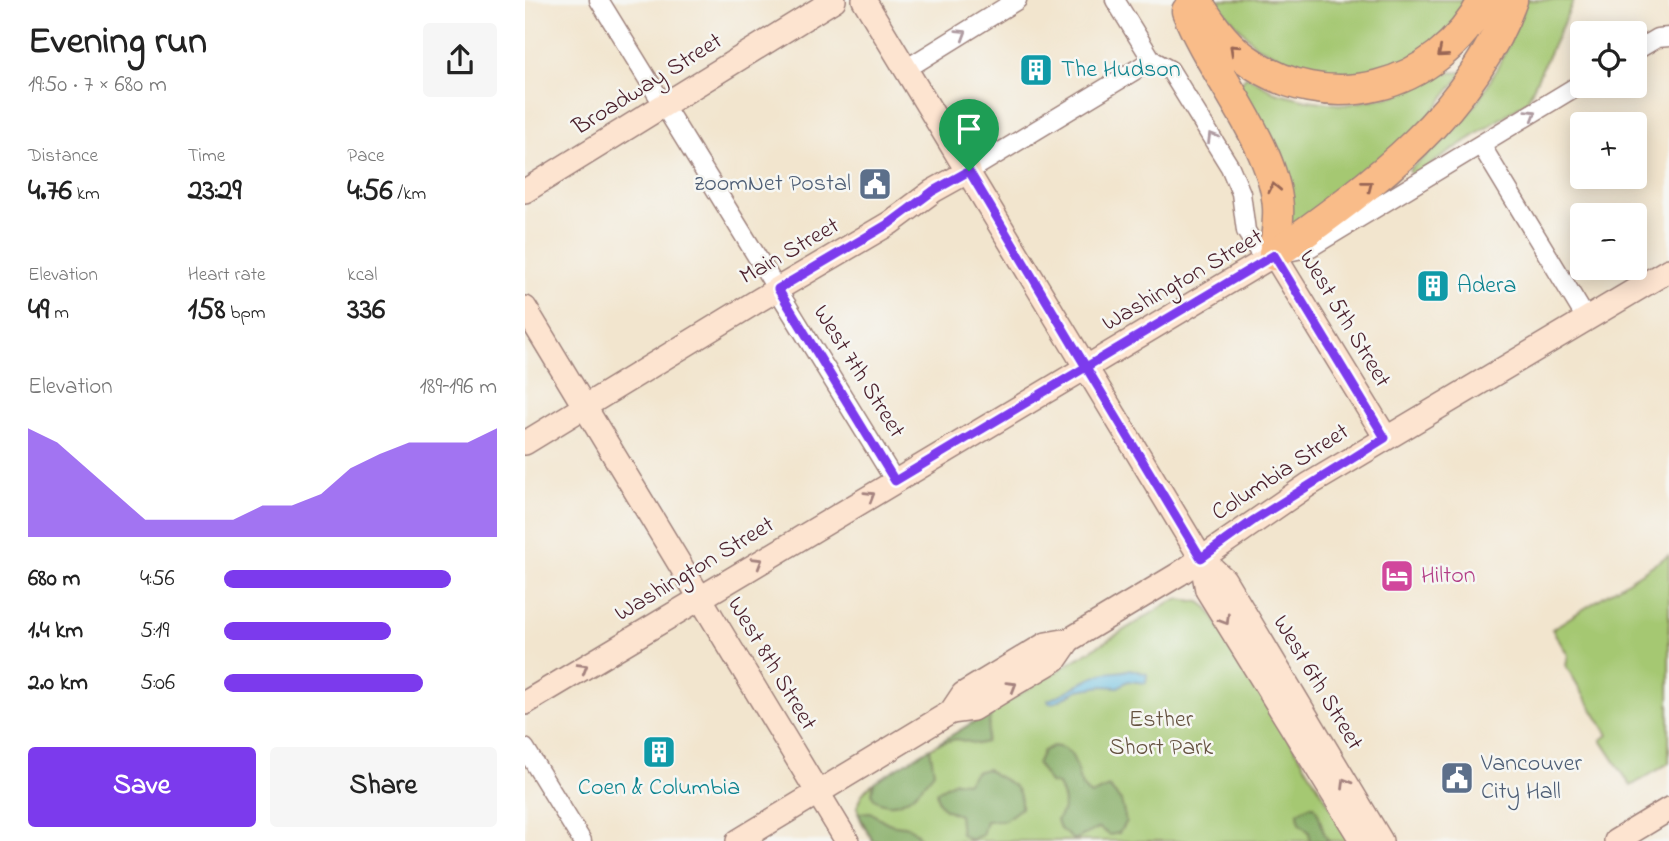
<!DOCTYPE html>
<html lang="en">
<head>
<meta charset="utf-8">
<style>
  :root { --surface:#fff; --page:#f6f6f6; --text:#222; --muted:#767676; --accent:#7c3aed }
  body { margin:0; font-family:"Indie Flower",sans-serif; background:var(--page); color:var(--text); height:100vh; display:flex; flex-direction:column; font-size:26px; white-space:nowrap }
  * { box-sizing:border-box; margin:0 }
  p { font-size:23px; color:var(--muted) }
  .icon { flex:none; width:38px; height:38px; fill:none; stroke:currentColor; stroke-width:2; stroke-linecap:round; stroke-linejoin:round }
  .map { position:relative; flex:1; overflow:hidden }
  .side { display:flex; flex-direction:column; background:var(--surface); width:525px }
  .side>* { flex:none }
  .controls { position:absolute; left:1045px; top:21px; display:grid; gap:14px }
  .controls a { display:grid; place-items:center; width:77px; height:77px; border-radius:7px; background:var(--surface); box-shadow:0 4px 18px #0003; font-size:35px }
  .pin { position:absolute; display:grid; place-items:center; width:60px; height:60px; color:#fff; margin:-72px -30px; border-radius:50% 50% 50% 0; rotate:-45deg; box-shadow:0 0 7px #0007 }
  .pin .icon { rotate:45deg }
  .round { display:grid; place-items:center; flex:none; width:74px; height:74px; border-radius:7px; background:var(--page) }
  .overview { display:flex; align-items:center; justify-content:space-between; height:119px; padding:0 28px }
  h1 { font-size:38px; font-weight:800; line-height:52px }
  .figures { display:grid; grid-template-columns:repeat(3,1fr); gap:10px; height:119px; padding:7px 28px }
  .figures div { display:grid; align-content:center }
  .figures b { font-size:30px; font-weight:800 }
  .figures small { font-size:19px; font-weight:400 }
  .figures p { font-size:19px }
  .chart { height:196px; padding:14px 28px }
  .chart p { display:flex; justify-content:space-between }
  .chart svg { width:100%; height:126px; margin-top:7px; fill:var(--accent); opacity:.7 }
  .primary-button { display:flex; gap:14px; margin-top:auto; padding:14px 28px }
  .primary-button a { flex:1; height:80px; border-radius:7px; background:var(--accent); color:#fff; font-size:28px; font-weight:800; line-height:80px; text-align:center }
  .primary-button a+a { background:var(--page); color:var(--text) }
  ul { padding:0 28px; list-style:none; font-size:23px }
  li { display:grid; grid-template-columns:112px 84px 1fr; align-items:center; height:52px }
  li i { height:18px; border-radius:9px; background:var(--accent) }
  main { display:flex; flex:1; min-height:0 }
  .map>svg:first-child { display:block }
</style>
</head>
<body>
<main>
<section class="side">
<div class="overview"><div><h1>Evening run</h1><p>19:50 · 7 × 680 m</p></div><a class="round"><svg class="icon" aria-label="share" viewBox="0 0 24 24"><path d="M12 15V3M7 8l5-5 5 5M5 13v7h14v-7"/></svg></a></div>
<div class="figures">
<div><p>Distance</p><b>4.76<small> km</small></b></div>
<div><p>Time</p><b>23:29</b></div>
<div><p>Pace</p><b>4:56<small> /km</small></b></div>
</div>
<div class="figures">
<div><p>Elevation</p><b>49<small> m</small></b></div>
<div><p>Heart rate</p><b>158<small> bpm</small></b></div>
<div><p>kcal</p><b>336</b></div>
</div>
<div class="chart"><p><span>Elevation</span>189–196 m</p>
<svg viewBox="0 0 160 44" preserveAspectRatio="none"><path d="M0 44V6L10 11L20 20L30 29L40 38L50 38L60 38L70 38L80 33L90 33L100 29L110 20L120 15L130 11L140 11L150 11L160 6V44z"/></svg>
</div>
<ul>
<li><b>680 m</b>4:56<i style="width:83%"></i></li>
<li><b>1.4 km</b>5:19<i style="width:61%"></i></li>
<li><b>2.0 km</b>5:06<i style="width:73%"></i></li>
</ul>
<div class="primary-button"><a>Save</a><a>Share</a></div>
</section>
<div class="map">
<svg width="1144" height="841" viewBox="0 0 1144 841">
  <rect width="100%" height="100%" fill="#f6f6f2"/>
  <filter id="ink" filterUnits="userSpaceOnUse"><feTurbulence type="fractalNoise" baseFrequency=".0143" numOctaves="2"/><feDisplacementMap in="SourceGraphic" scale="14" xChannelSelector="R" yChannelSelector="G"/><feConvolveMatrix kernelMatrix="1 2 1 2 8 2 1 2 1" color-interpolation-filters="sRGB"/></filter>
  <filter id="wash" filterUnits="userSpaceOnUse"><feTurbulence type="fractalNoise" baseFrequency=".00686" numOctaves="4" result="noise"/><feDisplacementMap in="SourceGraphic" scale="28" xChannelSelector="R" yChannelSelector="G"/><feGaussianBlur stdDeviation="1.57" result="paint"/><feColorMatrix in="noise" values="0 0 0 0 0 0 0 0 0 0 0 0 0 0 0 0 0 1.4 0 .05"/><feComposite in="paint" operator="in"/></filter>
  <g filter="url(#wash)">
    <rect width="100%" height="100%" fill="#f2e5ce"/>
    <g fill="#a5c872" stroke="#78744e" stroke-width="2">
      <polygon points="692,0 943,0 931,24 902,49 879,61 828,74 782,69 731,46 695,7"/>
      <path d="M1001 0H1049L1002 101 888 176 884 170C900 156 919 142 934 126 963 92 987 42 1001 0Z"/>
      <polygon points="939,72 886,139 766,230 714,84 722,76 750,92 782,100 819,105 871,95 918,73"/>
      <polygon points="1144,555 1144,763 1106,786 1076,740 1083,735 1041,666 1043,655 1027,629"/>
      <path d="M655 599 675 602 683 608 827 841H348C335 820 322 803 347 784L645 602Z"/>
    </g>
    <g fill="#84ac64" stroke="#676648" stroke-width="2">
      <polygon points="466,712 461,742 453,744 431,739 412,744"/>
      <path d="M528 746C561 749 544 782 566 795L584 787 596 801 601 821 594 833 585 835 574 828 549 840 535 829 532 820C542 806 540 800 533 785L525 783 512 764 518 751Z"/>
      <path d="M405 748 409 772C394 791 374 815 349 799L347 793 349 782Z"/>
      <path d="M462 769C477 783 498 780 496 808L480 820 461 821 457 835 445 840 436 834 434 815C422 811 411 807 412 791L430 781 442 782 450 772Z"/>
      <path d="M784 806H789C799 819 794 830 804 841H785L784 832 774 823 773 812Z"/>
      <path d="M345 812C352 816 359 822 366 824 382 828 387 823 396 841H348L333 813Z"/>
    </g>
    <path fill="#62bbdf" stroke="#566d85" stroke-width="2" d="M605 669 622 674 621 683 603 681 593 687 577 686 553 690 531 702 524 703 523 700C542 693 558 680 577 674 586 671 596 673 605 669Z"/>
  </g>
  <g filter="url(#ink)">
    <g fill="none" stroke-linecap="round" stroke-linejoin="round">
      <defs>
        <g id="street">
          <polyline points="74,0 370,481"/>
          <polyline points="590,0 627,60"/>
          <polyline points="1110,51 1132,38 1144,37"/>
          <polyline points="627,60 645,70 705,167 716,193 721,231 733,250 749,255 786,247 1057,83"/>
          <polyline points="381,69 492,0"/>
          <polyline points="956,145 1062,320"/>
          <polyline points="444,171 627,60"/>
          <polyline points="0,748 57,841"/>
        </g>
        <g id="secondary">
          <polyline points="339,0 676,558 699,579 856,841"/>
          <polyline points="0,191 309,0"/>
          <polyline points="0,308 322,841"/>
          <polyline points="0,443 234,300 365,223 408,191 444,171"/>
          <polyline points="676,558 682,590 837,841"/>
          <polyline points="0,703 749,255 861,438"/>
          <polyline points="426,712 448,709 489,684 531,659 544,640"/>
          <polyline points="213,841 426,712 438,694 521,644 544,640 654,574 783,485 1144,270"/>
          <polyline points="1091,841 1144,809"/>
        </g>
        <g id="highway">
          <path d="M671 0C684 21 698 42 718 57 801 119 912 90 959 0"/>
          <path d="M662 11C686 72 749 144 753 207 754 223 751 239 749 255"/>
          <path d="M749 255C845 186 945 116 987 0"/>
        </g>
      </defs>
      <use href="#street" stroke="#9e827c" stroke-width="21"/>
      <use href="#secondary" stroke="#9e827c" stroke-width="26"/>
      <use href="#highway" stroke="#9e827c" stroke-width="33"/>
      <use href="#street" stroke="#fff" stroke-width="18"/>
      <use href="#secondary" stroke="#fde4d0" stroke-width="23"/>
      <use href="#highway" stroke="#f9bc89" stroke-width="30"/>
    </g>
    <defs><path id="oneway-chevron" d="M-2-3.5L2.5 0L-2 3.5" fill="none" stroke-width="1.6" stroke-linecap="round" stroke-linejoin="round" transform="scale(1.75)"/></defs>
    <g stroke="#ae9aa0">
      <use href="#oneway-chevron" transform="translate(437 34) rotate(-32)"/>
      <use href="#oneway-chevron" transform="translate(1007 114) rotate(-31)"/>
      <use href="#oneway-chevron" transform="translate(687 137) rotate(-121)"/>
    </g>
    <g stroke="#965">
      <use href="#oneway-chevron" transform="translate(709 49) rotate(-137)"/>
      <use href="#oneway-chevron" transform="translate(917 53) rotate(140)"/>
      <use href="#oneway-chevron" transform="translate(843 185) rotate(-38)"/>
      <use href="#oneway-chevron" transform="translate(749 188) rotate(-102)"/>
    </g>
    <g stroke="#a4827e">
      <use href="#oneway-chevron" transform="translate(345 496) rotate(-31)"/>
      <use href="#oneway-chevron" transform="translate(233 562) rotate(-31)"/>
      <use href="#oneway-chevron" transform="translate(700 620) rotate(58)"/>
      <use href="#oneway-chevron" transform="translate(58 668) rotate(-31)"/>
      <use href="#oneway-chevron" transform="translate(487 686) rotate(-31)"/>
      <use href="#oneway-chevron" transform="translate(821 783) rotate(-121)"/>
    </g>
  </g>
  <g fill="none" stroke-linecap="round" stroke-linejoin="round" filter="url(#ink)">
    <defs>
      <polyline id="route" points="444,171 408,191 365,223 253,289 370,481 561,367 676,558 729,520 860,438 749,255 561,367 444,171"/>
    </defs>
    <use href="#route" stroke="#fff" stroke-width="14"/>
    <use href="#route" stroke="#7c3aed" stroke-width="9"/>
  </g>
  <defs>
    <symbol id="building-square" viewBox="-11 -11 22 22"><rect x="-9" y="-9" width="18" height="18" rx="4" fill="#0f9aa8" stroke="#f6f6f2"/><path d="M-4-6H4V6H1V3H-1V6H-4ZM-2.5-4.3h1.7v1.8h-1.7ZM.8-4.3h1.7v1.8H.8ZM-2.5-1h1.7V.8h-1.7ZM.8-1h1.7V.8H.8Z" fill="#fff"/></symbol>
    <symbol id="civic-square" viewBox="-11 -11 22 22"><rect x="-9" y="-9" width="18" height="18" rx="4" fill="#5c6f8a" stroke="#f6f6f2"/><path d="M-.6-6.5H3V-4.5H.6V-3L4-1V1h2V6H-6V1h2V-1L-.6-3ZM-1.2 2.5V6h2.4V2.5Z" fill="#fff"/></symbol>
    <symbol id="hotel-square" viewBox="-11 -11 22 22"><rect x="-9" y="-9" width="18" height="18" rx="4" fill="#d1479c" stroke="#f6f6f2"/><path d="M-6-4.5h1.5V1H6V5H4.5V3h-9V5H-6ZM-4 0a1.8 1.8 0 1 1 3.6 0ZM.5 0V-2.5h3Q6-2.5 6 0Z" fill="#fff"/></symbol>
  </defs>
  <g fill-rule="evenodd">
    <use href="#building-square" x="492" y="51" width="38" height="38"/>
    <use href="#civic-square" x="331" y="165" width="38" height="38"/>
    <use href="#building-square" x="889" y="267" width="38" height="38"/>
    <use href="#hotel-square" x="853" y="557" width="38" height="38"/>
    <use href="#building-square" x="115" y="733" width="38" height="38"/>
    <use href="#civic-square" x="913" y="759" width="38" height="38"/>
  </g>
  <g text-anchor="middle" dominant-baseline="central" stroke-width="5" stroke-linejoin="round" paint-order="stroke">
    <g font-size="24" fill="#0d838f" stroke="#f6f6f2" text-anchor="start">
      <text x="536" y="70">The Hudson</text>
      <text x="932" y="286">Adera</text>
      <text x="134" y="788" text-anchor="middle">Coen &amp; Columbia</text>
    </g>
    <g font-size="24" fill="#4a1f2b" stroke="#f6f6f2">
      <text transform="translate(123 85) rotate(-32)">Broadway Street</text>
      <text transform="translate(265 252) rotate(-30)">Main Street</text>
      <text transform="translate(658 281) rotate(-30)">Washington Street</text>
      <text transform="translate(819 319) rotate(59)">West 5th Street</text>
      <text transform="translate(333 372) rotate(58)">West 7th Street</text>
      <text transform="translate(756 473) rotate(-33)">Columbia Street</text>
      <text transform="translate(170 570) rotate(-31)">Washington Street</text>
      <text transform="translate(246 664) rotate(59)">West 8th Street</text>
      <text transform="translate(792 683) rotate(59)">West 6th Street</text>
    </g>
    <g font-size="24" fill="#4e5e75" stroke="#f6f6f2" text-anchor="end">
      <text x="326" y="184">zoomNet Postal</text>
      <text x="956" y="764" text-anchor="start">Vancouver<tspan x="956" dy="28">City Hall</tspan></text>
    </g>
    <g font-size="24" fill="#b23c85" stroke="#f6f6f2" text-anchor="start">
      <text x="896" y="576">Hilton</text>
    </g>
    <g font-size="24" fill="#655240" stroke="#f6f6f2">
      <text x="636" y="720">Esther<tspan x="636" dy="28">Short Park</tspan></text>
    </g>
  </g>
</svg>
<div class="controls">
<a><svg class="icon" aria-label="locate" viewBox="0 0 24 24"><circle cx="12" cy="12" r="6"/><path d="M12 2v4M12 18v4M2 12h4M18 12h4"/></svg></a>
<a>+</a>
<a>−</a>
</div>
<div class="pin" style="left:444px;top:171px;background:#1e9e55"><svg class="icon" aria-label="arrive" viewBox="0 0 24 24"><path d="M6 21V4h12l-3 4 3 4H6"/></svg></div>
</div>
</main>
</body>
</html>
